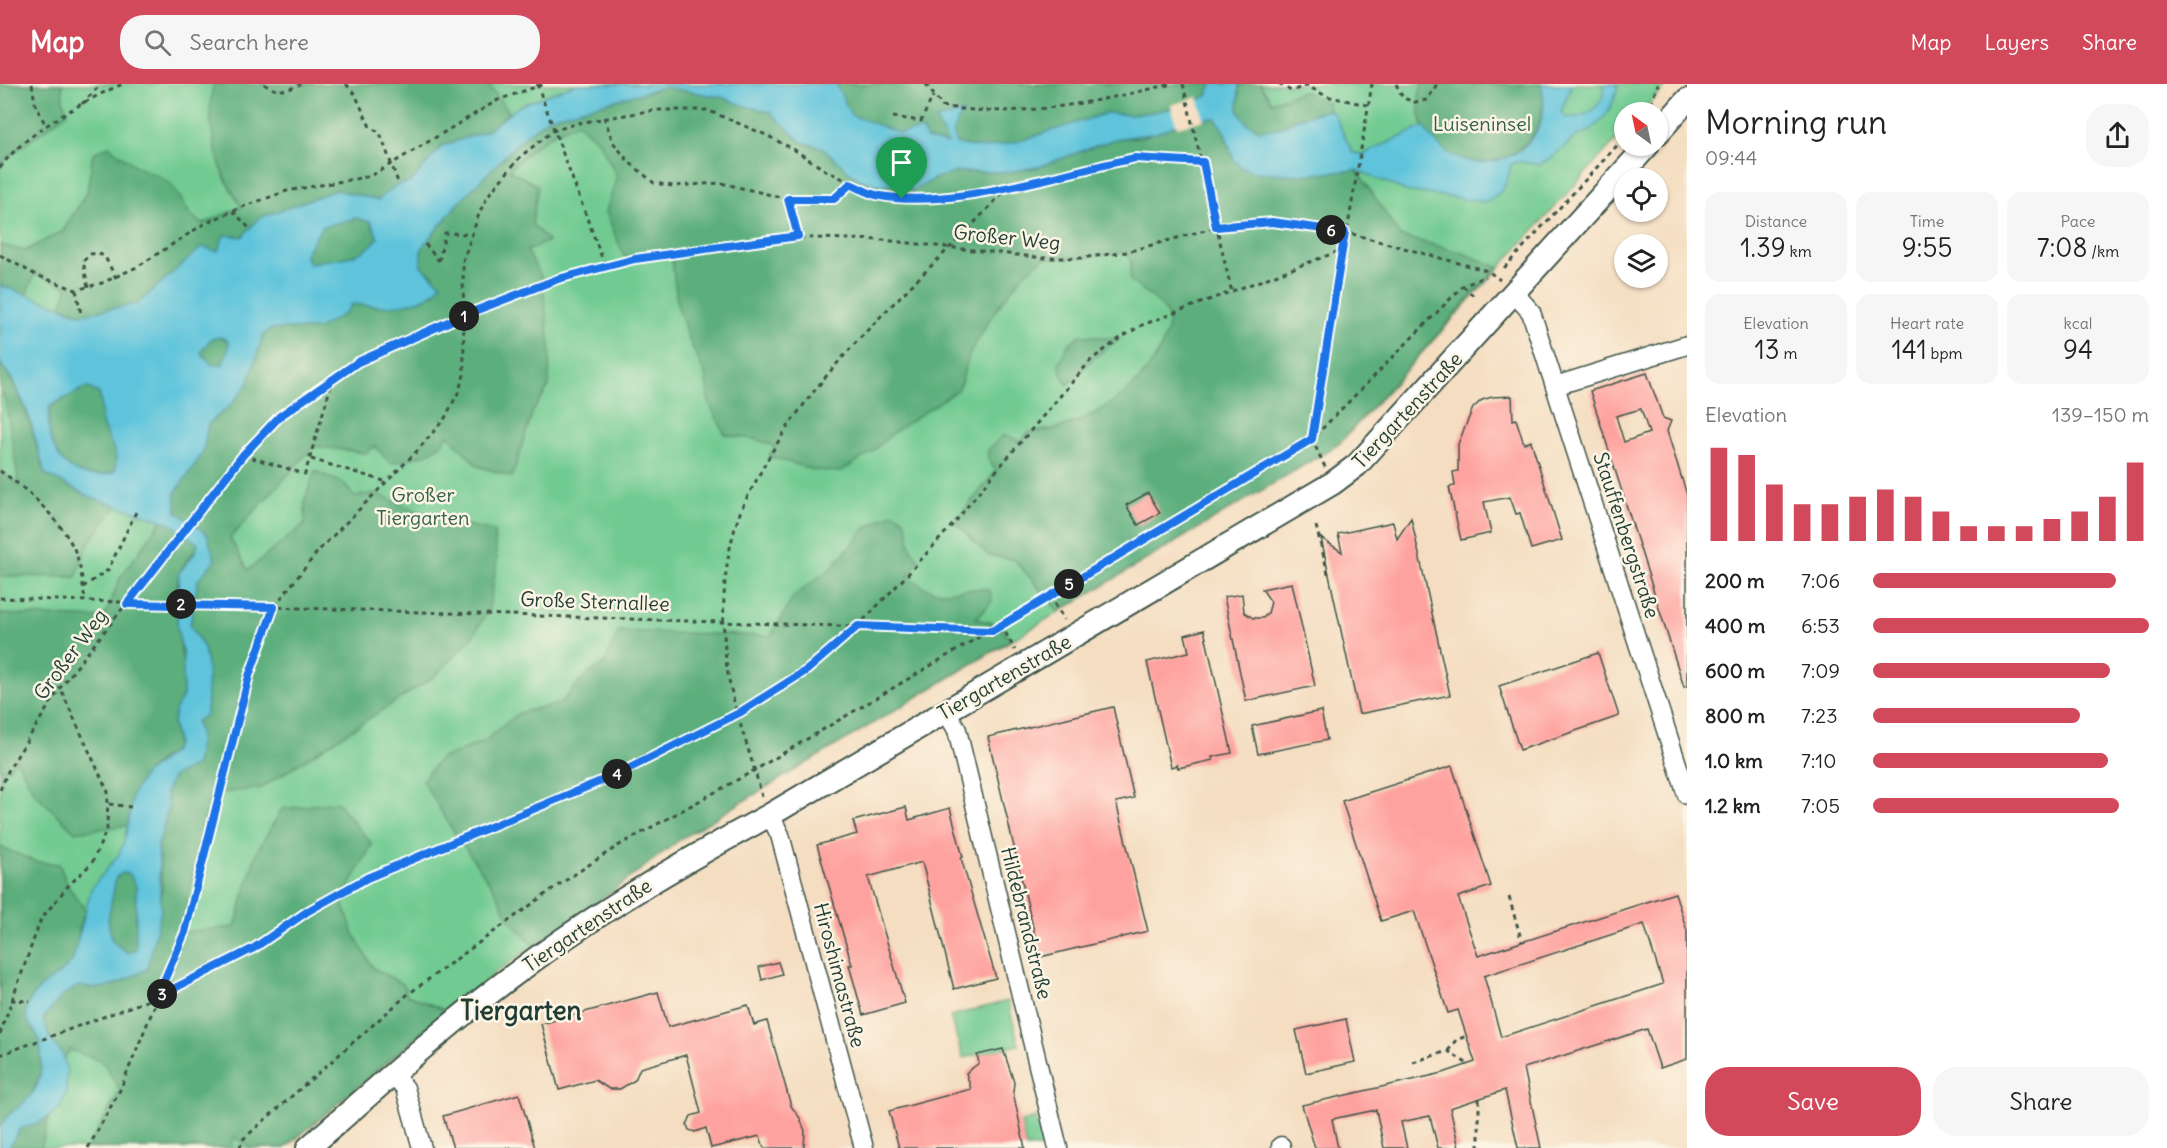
<!DOCTYPE html>
<html lang="en">
<head>
<meta charset="utf-8">
<style>
  :root { --surface:#fff; --page:#f6f6f6; --text:#222; --muted:#767676; --accent:#d1495b }
  body { margin:0; font-family:Delius,sans-serif; background:var(--page); color:var(--text); height:100vh; display:flex; flex-direction:column; font-size:22px; white-space:nowrap }
  * { box-sizing:border-box; margin:0 }
  p { font-size:20px; color:var(--muted) }
  .icon { flex:none; width:33px; height:33px; fill:none; stroke:currentColor; stroke-width:2; stroke-linecap:round; stroke-linejoin:round }
  .map { position:relative; flex:1; overflow:hidden }
  .panel { display:flex; flex-direction:column; background:var(--surface); width:480px }
  .panel>* { flex:none }
  .needle { width:39px; rotate:327deg }
  .tools { position:absolute; left:1614px; top:18px; display:grid; gap:12px }
  .tools a { display:grid; place-items:center; width:54px; height:54px; border-radius:50%; background:var(--surface); box-shadow:0 2px 4px #0004; font-size:30px }
  .pin { position:absolute; display:grid; place-items:center; width:51px; height:51px; color:#fff; margin:-62px -26px; border-radius:50% 50% 50% 0; rotate:-45deg; box-shadow:0 0 6px #0007 }
  .pin .icon { rotate:45deg }
  .km { position:absolute; width:30px; height:30px; margin:-15px; border-radius:50%; background:#222; color:#fff; font-size:16px; line-height:30px; text-align:center }
  .round { display:grid; place-items:center; flex:none; width:63px; height:63px; border-radius:24px; background:var(--page) }
  .headline { display:flex; align-items:center; justify-content:space-between; height:102px; padding:0 18px }
  h1 { font-size:33px; font-weight:600; line-height:45px }
  .figures { display:grid; grid-template-columns:repeat(3,1fr); gap:9px; height:102px; padding:6px 18px }
  .figures div { display:grid; align-content:center; border-radius:15px; background:var(--page); text-align:center }
  .figures b { font-size:26px; font-weight:600 }
  .figures small { font-size:16px; font-weight:400 }
  .figures p { font-size:16px }
  .chart { height:168px; padding:12px 18px }
  .chart p { display:flex; justify-content:space-between }
  .chart svg { width:100%; height:108px; margin-top:6px; stroke:var(--accent); stroke-width:6 }
  .action { display:flex; gap:12px; margin-top:auto; padding:12px 18px }
  .action a { flex:1; height:69px; border-radius:24px; background:var(--accent); color:#fff; font-size:24px; font-weight:600; line-height:69px; text-align:center }
  .action a+a { background:var(--page); color:var(--text) }
  ul { padding:0 18px; list-style:none; font-size:20px }
  li { display:grid; grid-template-columns:96px 72px 1fr; align-items:center; height:45px }
  li i { height:15px; border-radius:8px; background:var(--accent) }
  header { display:flex; align-items:center; gap:36px; box-sizing:border-box; height:84px; padding:0 30px; background:var(--accent); color:#fff }
  header strong { font-size:28px }
  nav { display:flex; gap:33px; margin-inline-start:auto; font-size:21px }
  .search { width:420px; height:54px; background:var(--page); display:flex; align-items:center; gap:15px; box-sizing:border-box; padding:0 21px; border-radius:24px; color:var(--muted); font-size:22px }
  main { display:flex; flex:1; min-height:0 }
  .map>svg:first-child { display:block }
</style>
</head>
<body>
<header>
<strong>Map</strong>
<div class="search"><svg class="icon" aria-label="search" viewBox="0 0 24 24"><circle cx="10" cy="10" r="6"/><path d="M15 15l6 6"/></svg>Search here</div>
<nav><a>Map</a><a>Layers</a><a>Share</a></nav>
</header>
<main>
<div class="map">
<svg width="1687" height="1064" viewBox="0 0 1687 1064">
  <rect width="100%" height="100%" fill="#fcf5e5"/>
  <filter id="ink" filterUnits="userSpaceOnUse"><feTurbulence type="fractalNoise" baseFrequency=".0167" numOctaves="2"/><feDisplacementMap in="SourceGraphic" scale="12" xChannelSelector="R" yChannelSelector="G"/><feConvolveMatrix kernelMatrix="1 2 1 2 8 2 1 2 1" color-interpolation-filters="sRGB"/></filter>
  <filter id="wash" filterUnits="userSpaceOnUse"><feTurbulence type="fractalNoise" baseFrequency=".008" numOctaves="4" result="noise"/><feDisplacementMap in="SourceGraphic" scale="24" xChannelSelector="R" yChannelSelector="G"/><feGaussianBlur stdDeviation="1.35" result="paint"/><feColorMatrix in="noise" values="0 0 0 0 0 0 0 0 0 0 0 0 0 0 0 0 0 1.4 0 .05"/><feComposite in="paint" operator="in"/></filter>
  <g filter="url(#wash)">
    <rect width="100%" height="100%" fill="#f4ddc0"/>
    <g fill="#70ca91" stroke="#488462" stroke-width="1.5">
      <polygon points="0,0 1668,0 1641,28 1624,28 1624,47 1339,360 682,754 606,812 495,889 285,1064 0,1064"/>
      <polygon points="1008,917 1019,961 963,974 950,932"/>
      <polygon points="1036,1034 1043,1063 1026,1064 1021,1038"/>
    </g>
    <g fill="#5cae7b" stroke="#3e7658" stroke-width="1.5">
      <polygon points="0,0 62,0 63,17 68,28 6,75 0,84"/>
      <path d="M214 0H488L509 28 486 47 442 62 411 98 395 102 378 116 336 106 259 134 243 153 224 151 218 167 186 178 137 220 81 230 61 222 68 203 35 190 26 211 0 201V161L25 167 63 147 87 108 93 69 109 62C118 69 127 76 136 82 148 89 160 90 170 100 186 116 181 127 203 140L241 123C237 113 229 104 225 94 214 67 205 29 214 0Z"/>
      <polygon points="836,0 1212,0 1212,1 1207,12 1188,21 1154,28 1131,31 1107,29 1016,58 984,64 956,60 953,47 962,29 936,36 949,60 927,55 922,46 899,49 850,31"/>
      <polygon points="1239,0 1260,0 1272,18 1303,7 1328,19 1329,26 1299,34 1279,44 1260,46 1247,39 1238,26"/>
      <path d="M1422 0H1541C1545 16 1543 35 1534 49 1494 109 1401 69 1422 0Z"/>
      <path d="M664 3 721 13 745 22 771 28 801 58 821 63 858 95 877 101 903 99 912 107 936 94 957 88H1007L1038 83 1115 55 1143 53 1192 35 1217 34 1225 49 1229 64 1253 88 1300 91 1357 86 1400 152 1460 168 1498 183 1339 360 1059 528 1015 476 988 471 955 438 996 387 988 375V366L1002 352 1011 353 1020 358 1029 348C1080 347 1142 308 1162 261 1165 253 1170 243 1168 234 1163 216 1142 208 1130 196L1131 178 1127 168 1081 174H1044L1023 191 993 230 970 269 959 305 893 349 871 369 840 388 813 386 769 372 775 363C758 353 743 355 725 350L709 319 705 290 690 258 678 224 671 169 635 175 624 172 606 128 617 92 599 58 578 39C546 50 533 63 509 86L538 102 532 140 548 157 527 167 542 194 550 262 549 302 533 327 512 393 478 382 448 351C437 372 412 374 390 379L375 362 366 369 314 362 230 454 248 486 305 440V415L315 387 345 400 354 413 374 409 435 434 494 447 497 477 489 525 473 552 434 593 261 704 221 709 211 706 181 845 185 848 235 843 257 767 282 725 337 718 372 760 342 816 353 848 373 884 403 900 407 911 447 927 285 1064H252L234 1053 230 1064H88L120 1006 102 977 70 966 64 975 49 953 43 935 62 912 78 902C105 909 124 897 147 885L162 805 158 762 168 725 166 708 172 693 200 653 196 636 206 630 208 587 204 564 190 541 198 496 215 476 190 439 177 428 175 409 203 369 208 340 231 321 263 251 271 245 294 244 352 220 375 222 408 219 435 209 434 192 421 182V167L425 160 458 119 526 51 548 34Z"/>
      <path d="M356 134 370 138 378 154C357 180 337 171 309 180L305 170 322 143Z"/>
      <polygon points="1080,251 1119,255 1091,276 1068,301 1062,292 1059,279 1068,261"/>
      <path d="M221 253 228 257C230 265 226 272 223 280L212 281 201 268 211 255Z"/>
      <path d="M0 279C25 312 33 350 45 390L90 413 118 421 89 458 76 493 0 492V387L19 401 6 319 0 305Z"/>
      <path d="M86 303 99 309C103 320 100 328 102 338 107 360 122 362 114 388 69 403 42 364 50 322Z"/>
      <path d="M893 429C909 433 908 447 910 460 911 466 916 472 919 477L908 491C937 520 953 502 987 505L991 509 992 517 976 535 997 540 1011 556 682 754 606 812 534 862 510 836 496 808 452 745 422 696 440 675 483 658 519 629 561 619 586 591 604 580 619 547 771 552 794 512 830 485 867 443Z"/>
      <path d="M162 436 170 439 198 460C194 471 183 478 179 490 169 530 187 569 183 609 182 620 173 628 173 639 173 647 178 654 176 662 173 670 165 672 159 677 136 698 133 711 129 741L75 748 34 708 16 675 9 685 0 686V530L104 534 120 494Z"/>
      <path d="M0 763 37 778 59 780 68 802 86 827C75 842 82 866 69 881 55 898 37 901 26 924L40 957 41 988 30 1015 11 1029 0 1045Z"/>
      <polygon points="123,789 131,790 136,802 136,866 128,869 112,857 108,836 116,793"/>
      <polygon points="49,1033 41,1064 9,1064 20,1045"/>
    </g>
    <path fill="#5ec4db" stroke="#3e8088" stroke-width="1.5" fill-rule="evenodd" d="M576 0H836L851 31 899 49 922 46 927 55 948 60 936 36 963 28 953 47 956 60 984 64 1016 58 1107 29 1132 31 1154 28 1188 21 1207 12 1212 0H1239L1238 26 1247 39 1259 46 1279 44 1299 34 1329 26 1334 30 1353 69 1364 70 1424 42C1461 110 1561 74 1541 0H1572L1561 28 1566 33C1585 35 1606 23 1604 0H1618C1615 19 1605 36 1589 47 1584 50 1577 51 1573 55 1563 65 1552 74 1539 81L1517 77 1511 81C1507 101 1504 110 1484 118L1406 107 1357 86 1300 91 1253 88 1242 84 1234 76 1225 49 1216 34 1192 35 1156 49 1115 55 1038 83 1007 88H957L936 94 912 107 903 99 877 101 858 95 821 63 801 58 770 28 745 22 721 13 664 3 548 34 526 51 458 119 425 160 421 167V182L441 200C424 226 379 223 352 220L344 230 318 245H271L263 251 248 300 231 321 208 340 203 369 175 409 177 428 207 450 215 476 198 496 190 541 204 564 208 587 206 631 196 637 200 653 196 681 172 693 166 708 168 725 158 762 161 827 147 885C124 897 105 909 78 902L62 912 43 935 49 953 63 971 67 986 66 1011 59 1026 37 1040 20 1045 9 1064H0C0 1058 0 1051 0 1045 6 1023 34 1023 40 991 42 983 41 967 40 959 37 944 21 939 28 921 36 899 62 894 73 875L91 805 119 770 125 755 133 709 145 690 173 668 177 659 173 640 175 627 183 612V569L177 544 179 489 195 469 198 460 170 439 90 413 45 390 29 332 14 298 0 279V201L81 230 137 220 202 163 218 167 224 151 242 153 259 134 336 106 378 116 395 102 411 98 442 62 486 47 521 21ZM356 134 371 138 378 154C357 180 337 171 309 180L305 170 322 143ZM221 253 228 257 229 262 223 280 212 281 201 268 211 255ZM86 303 99 309C103 320 100 327 102 338 106 359 121 363 114 388 69 403 42 364 50 322ZM123 789 130 790 136 802V865L128 869 112 857 108 836 116 793Z"/>
    <polygon fill="#f4ddc0" points="1198,13 1204,36 1177,43 1171,21"/>
    <g id="blocks">
      <g fill="#fea29f" fill-rule="evenodd">
        <path d="M1647 289 1663 334 1671 337 1667 347 1687 411V602L1684 603 1590 307ZM1641 325 1649 349 1624 358 1616 332Z"/>
        <polygon points="1512,312 1513,336 1516,335 1524,360 1531,357 1562,456 1531,465 1520,429 1516,430 1510,413 1484,418 1491,449 1461,456 1449,403 1455,402 1453,388 1458,387 1458,360 1473,324 1482,316 1492,313"/>
        <polygon points="1148,409 1160,429 1138,441 1126,421"/>
        <polygon points="1411,434 1450,611 1359,630 1321,454 1342,468 1338,450 1393,438 1397,455"/>
        <polygon points="1292,499 1315,602 1246,617 1224,513 1242,510 1244,528 1253,534 1263,534 1268,529 1271,518 1262,505"/>
        <polygon points="1204,546 1232,669 1212,673 1213,676 1178,684 1177,681 1171,683 1147,578 1189,568 1185,551"/>
        <polygon points="1598,569 1619,632 1520,666 1499,602"/>
        <polygon points="1113,623 1134,714 1116,718 1148,847 1040,873 988,653"/>
        <polygon points="1321,627 1327,656 1258,670 1252,642"/>
        <path d="M1452 682 1491 802 1458 813 1478 872 1675 809 1687 847V975L1660 984 1647 945 1524 984 1541 1064H1518L1505 1006 1450 1024 1459 1064H1438L1430 1032 1401 1038 1407 1064H1384L1376 1026 1332 1035 1338 1064H1315L1302 1021 1443 989 1475 978 1458 926 1448 929 1414 827 1381 837 1342 717ZM1644 840 1663 900 1501 953 1484 892Z"/>
        <polygon points="906,723 909,736 950,724 963,773 961,774 996,894 954,905 922,778 868,793 905,919 863,931 849,881 852,881 817,761 857,750 853,737"/>
        <polygon points="778,878 782,890 762,896 759,883"/>
        <polygon points="658,908 668,943 748,921 754,941 767,937 791,1022 800,1034 805,1047 804,1064 764,1064 760,1052 711,1064 706,1044 695,1048 689,1046 687,1041 691,1032 701,1029 686,971 640,984 635,996 620,1005 609,1005 595,996 559,1006 541,940"/>
        <polygon points="1346,935 1355,978 1306,989 1296,946"/>
        <polygon points="1003,965 1014,998 1013,1008 1025,1064 899,1064 889,1027 971,1005 966,989 979,979 977,971"/>
        <polygon points="519,1010 535,1064 453,1064 443,1032"/>
      </g>
    </g>
  </g>
  <g filter="url(#ink)">
    <use href="#blocks" fill-opacity="0" stroke="#3f5549" stroke-width="1.5"/>
    <g fill="none" stroke-linecap="round" stroke-linejoin="round">
      <defs>
        <g id="minor">
          <polyline points="1515,210 1531,228 1687,711"/>
          <polyline points="1555,302 1687,261"/>
          <polyline points="946,627 957,646 1058,1064"/>
          <polyline points="770,731 780,751 864,1064"/>
          <polyline points="393,990 405,1004 422,1064"/>
          <polyline points="1281,1062 1281,1064"/>
        </g>
        <g id="major">
          <polyline points="1658,49 1687,16"/>
          <path d="M308 1064C374 1007 438 948 507 896 589 833 678 780 770 731L1333 399 1357 381 1647 62"/>
        </g>
      </defs>
      <use href="#minor" stroke="#3f5549" stroke-width="21"/>
      <use href="#major" stroke="#3f5549" stroke-width="26"/>
      <g stroke="#3f5549" stroke-width="3" stroke-dasharray="4.5 4.5" stroke-linecap="butt">
        <polyline points="32,0 35,19 46,42"/>
        <path d="M264 0C277 9 287 7 301 0"/>
        <polyline points="346,0 355,10 370,43 380,49 399,101"/>
        <polyline points="537,0 605,182"/>
        <path d="M926 0 942 22C1017 36 1099 17 1172 0"/>
        <polyline points="1183,0 1232,209"/>
        <polyline points="1279,0 1291,7 1306,2"/>
        <polyline points="1304,0 1326,12 1367,21"/>
        <polyline points="1396,0 1403,14 1415,18 1427,16 1437,0"/>
        <polyline points="82,20 101,0"/>
        <polyline points="1648,28 1658,0"/>
        <polyline points="604,33 613,58 628,77 654,99 673,102 721,99 788,115 834,115 850,100"/>
        <polyline points="893,33 921,37 933,12"/>
        <path d="M0 84C22 51 86 15 123 0"/>
        <polyline points="788,115 798,152"/>
        <polyline points="233,127 250,145"/>
        <polyline points="425,160 439,177"/>
        <polyline points="0,171 34,190 76,206 102,199 137,183 204,140 242,123 287,107 371,92 498,16 544,0"/>
        <polyline points="439,177 445,149 471,150"/>
        <polyline points="1504,184 1624,54"/>
        <polyline points="1463,202 1476,214"/>
        <polyline points="88,203 83,177 91,170 98,169 105,173 116,194"/>
        <polyline points="76,206 81,230"/>
        <polyline points="243,371 305,390 332,298"/>
        <polyline points="311,375 384,397"/>
        <polyline points="1325,383 1312,355 1372,0"/>
        <path d="M0 387C27 404 70 444 78 476 82 489 83 503 85 517"/>
        <polyline points="1316,442 1329,493"/>
        <polyline points="83,503 108,486 136,428"/>
        <polyline points="1050,512 1064,536"/>
        <polyline points="0,514 990,547"/>
        <polyline points="1001,541 1015,566"/>
        <polyline points="0,706 9,685 60,604 243,371 280,332 358,278 464,231 557,196 635,175 780,153 884,156 1044,174 1080,174 1127,168 1216,143 1272,138 1345,148 1488,187 1500,196"/>
        <path d="M762 713C751 668 731 622 726 576 721 530 723 476 739 432 743 419 751 407 757 395 816 279 919 201 1005 106"/>
        <polyline points="109,720 131,723"/>
        <polyline points="1509,813 1522,858"/>
        <polyline points="11,916 30,917"/>
        <polyline points="0,950 41,835 68,802 92,779 107,745 108,708 60,604"/>
        <polyline points="1448,967 1456,956 1467,952"/>
        <polyline points="0,971 157,913 254,864 308,827 367,794 618,689 739,629 807,586 858,542 908,490 955,438 996,387 1091,276 1119,255 1142,241 1342,166"/>
        <polyline points="1413,978 1448,967 1469,981"/>
        <polyline points="1479,1015 1479,1064"/>
        <polyline points="88,1064 120,1006 185,848 249,592 274,523 319,466 417,367 445,334 458,309 464,291 463,177 480,127 490,109 521,72 553,47 578,39 655,26 707,26 766,51 793,65 825,86 874,110 902,115 1005,105 1135,74 1203,78"/>
        <polyline points="240,1064 242,1056 407,911 554,804 616,763 755,686 1312,355 1463,202 1486,192"/>
      </g>
      <use href="#minor" stroke="#fff" stroke-width="18"/>
      <use href="#major" stroke="#fff" stroke-width="22"/>
    </g>
  </g>
  <g fill="none" stroke-linecap="round" stroke-linejoin="round" filter="url(#ink)">
    <defs>
      <path id="route" d="M1135 74 1203 78 1216 143 1272 138 1345 148 1312 355 992 547 858 542 807 586 739 629 618 690 367 794 308 827 254 864 157 913 185 848 249 592 274 523 127 520 243 371 280 332 358 278 464 231 558 195 635 175 798 152 788 115H834L850 100C858 103 867 109 876 111 949 127 1061 89 1135 74Z"/>
    </defs>
    <use href="#route" stroke="#fff" stroke-width="12"/>
    <use href="#route" stroke="#1a73e8" stroke-width="8"/>
  </g>
  <g text-anchor="middle" dominant-baseline="central" stroke-width="5" stroke-linejoin="round" paint-order="stroke">
    <g font-size="20" fill="#33604b" stroke="#fcf5e5">
      <text x="1482" y="39">Luiseninsel</text>
      <text x="423" y="410">Großer<tspan x="423" dy="23">Tiergarten</tspan></text>
    </g>
    <g font-size="20" fill="#1f3d34" stroke="#fcf5e5">
      <text transform="translate(1007 153) rotate(6)">Großer Weg</text>
      <text transform="translate(1407 326) rotate(-47)">Tiergartenstraße</text>
      <text transform="translate(1627 451) rotate(72)">Stauffenbergstraße</text>
      <text transform="translate(595 517) rotate(2)">Große Sternallee</text>
      <text transform="translate(70 570) rotate(-53)">Großer Weg</text>
      <text transform="translate(1004 593) rotate(-30)">Tiergartenstraße</text>
      <text transform="translate(1027 839) rotate(76)">Hildebrandstraße</text>
      <text transform="translate(587 841) rotate(-34)">Tiergartenstraße</text>
      <text transform="translate(840 891) rotate(75)">Hiroshimastraße</text>
    </g>
    <g font-size="26" font-weight="bold" fill="#1f3d34" stroke="#fcf5e5">
      <text x="521" y="926">Tiergarten</text>
    </g>
  </g>
</svg>
<div class="tools">
<a><svg class="needle" viewBox="-14 -14 28 28"><path d="M0-13l5 13h-10z" fill="#e53935"/><path d="M0 13l5-13h-10z" fill="#767676"/></svg></a>
<a><svg class="icon" aria-label="locate" viewBox="0 0 24 24"><circle cx="12" cy="12" r="6"/><path d="M12 2v4M12 18v4M2 12h4M18 12h4"/></svg></a>
<a><svg class="icon" aria-label="layers" viewBox="0 0 24 24"><path d="M12 4l9 5-9 5-9-5zM3 14l9 5 9-5"/></svg></a>
</div>
<div class="pin" style="left:902px;top:115px;background:#1e9e55"><svg class="icon" aria-label="arrive" viewBox="0 0 24 24"><path d="M6 21V4h12l-3 4 3 4H6"/></svg></div>
<b class="km" style="left:464px;top:232px">1</b>
<b class="km" style="left:181px;top:520px">2</b>
<b class="km" style="left:162px;top:910px">3</b>
<b class="km" style="left:617px;top:690px">4</b>
<b class="km" style="left:1069px;top:500px">5</b>
<b class="km" style="left:1331px;top:146px">6</b>
</div>
<section class="panel">
<div class="headline"><div><h1>Morning run</h1><p>09:44</p></div><a class="round"><svg class="icon" aria-label="share" viewBox="0 0 24 24"><path d="M12 15V3M7 8l5-5 5 5M5 13v7h14v-7"/></svg></a></div>
<div class="figures">
<div><p>Distance</p><b>1.39<small> km</small></b></div>
<div><p>Time</p><b>9:55</b></div>
<div><p>Pace</p><b>7:08<small> /km</small></b></div>
</div>
<div class="figures">
<div><p>Elevation</p><b>13<small> m</small></b></div>
<div><p>Heart rate</p><b>141<small> bpm</small></b></div>
<div><p>kcal</p><b>94</b></div>
</div>
<div class="chart"><p><span>Elevation</span>139–150 m</p>
<svg viewBox="0 0 160 44" preserveAspectRatio="none"><path d="M5 44V6M15 44V9M25 44V21M35 44V29M45 44V29M55 44V26M65 44V23M75 44V26M85 44V32M95 44V38M105 44V38M115 44V38M125 44V35M135 44V32M145 44V26M155 44V12"/></svg>
</div>
<ul>
<li><b>200 m</b>7:06<i style="width:88%"></i></li>
<li><b>400 m</b>6:53<i style="width:100%"></i></li>
<li><b>600 m</b>7:09<i style="width:86%"></i></li>
<li><b>800 m</b>7:23<i style="width:75%"></i></li>
<li><b>1.0 km</b>7:10<i style="width:85%"></i></li>
<li><b>1.2 km</b>7:05<i style="width:89%"></i></li>
</ul>
<div class="action"><a>Save</a><a>Share</a></div>
</section>
</main>
</body>
</html>
